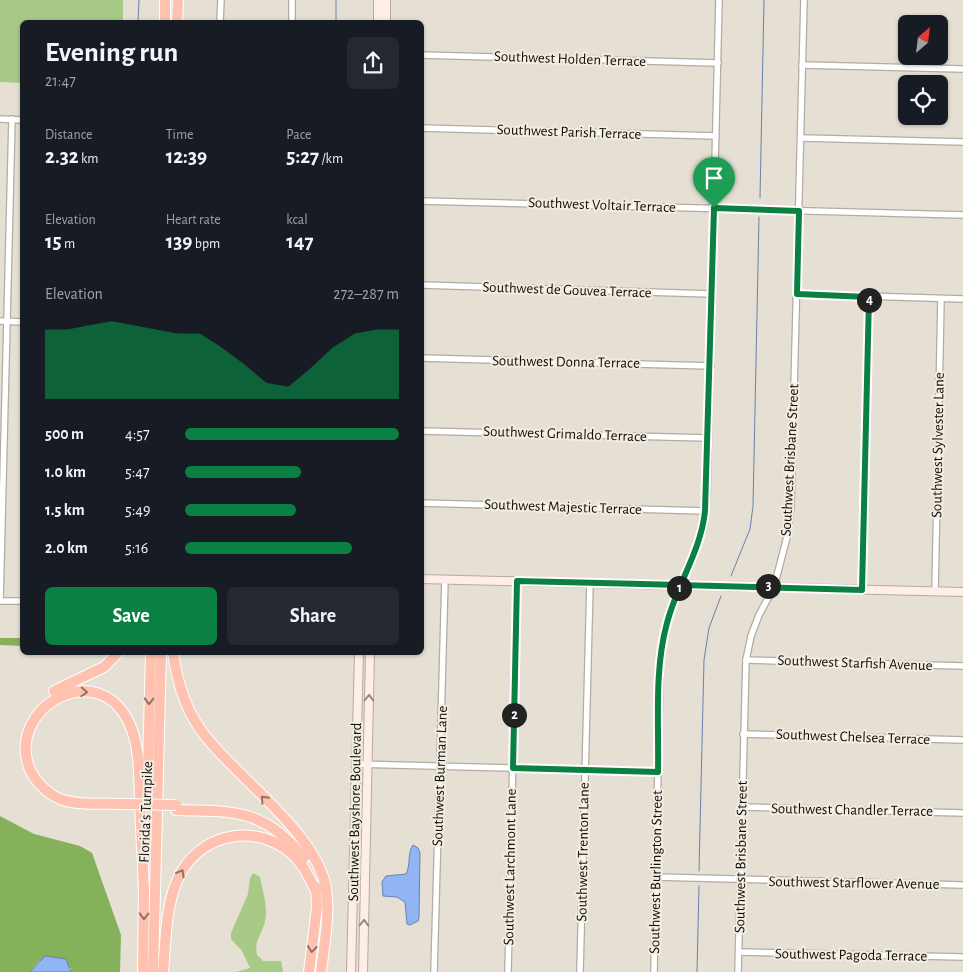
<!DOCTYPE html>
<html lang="en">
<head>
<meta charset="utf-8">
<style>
  :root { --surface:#171b24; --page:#242831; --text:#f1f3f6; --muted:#9ea1a6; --accent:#0b8043 }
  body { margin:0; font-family:"Alegreya Sans",sans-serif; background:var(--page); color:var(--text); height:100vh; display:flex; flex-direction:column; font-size:19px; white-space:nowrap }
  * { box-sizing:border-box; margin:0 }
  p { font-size:16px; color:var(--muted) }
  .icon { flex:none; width:28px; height:28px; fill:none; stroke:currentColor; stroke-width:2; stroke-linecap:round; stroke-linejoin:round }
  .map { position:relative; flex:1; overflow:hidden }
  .details { position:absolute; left:20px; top:20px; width:404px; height:635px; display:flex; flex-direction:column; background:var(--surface); border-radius:8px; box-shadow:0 1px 4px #0004 }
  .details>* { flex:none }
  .needle { width:32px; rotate:28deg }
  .tools { position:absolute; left:898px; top:15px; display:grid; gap:10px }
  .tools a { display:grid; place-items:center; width:50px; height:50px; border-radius:8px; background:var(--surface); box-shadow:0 1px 4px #0004; font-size:25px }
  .pin { position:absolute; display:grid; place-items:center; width:42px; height:42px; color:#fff; margin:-51px -21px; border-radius:50% 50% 50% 0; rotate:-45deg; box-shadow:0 0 5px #0007 }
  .pin .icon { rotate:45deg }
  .km { position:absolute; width:25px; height:25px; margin:-12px; border-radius:50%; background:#222; color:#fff; font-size:14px; line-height:25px; text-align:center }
  .round { display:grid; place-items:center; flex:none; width:52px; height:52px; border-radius:8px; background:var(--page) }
  .overview { display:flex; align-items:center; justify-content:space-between; height:85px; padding:0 25px }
  h1 { font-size:28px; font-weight:600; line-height:38px }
  .figures { display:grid; grid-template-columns:repeat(3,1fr); gap:8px; height:85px; padding:5px 25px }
  .figures div { display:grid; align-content:center }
  .figures b { font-size:21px; font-weight:600 }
  .figures small { font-size:14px; font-weight:400 }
  .figures p { font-size:14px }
  .chart { height:140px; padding:10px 25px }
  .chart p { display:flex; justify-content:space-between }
  .chart svg { width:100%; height:90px; margin-top:5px; fill:var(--accent); opacity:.7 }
  .primary-button { display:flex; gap:10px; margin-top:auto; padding:10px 25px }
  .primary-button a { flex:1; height:58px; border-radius:8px; background:var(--accent); color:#fff; font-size:20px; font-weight:600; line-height:58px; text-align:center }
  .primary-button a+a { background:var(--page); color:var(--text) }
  ul { padding:0 25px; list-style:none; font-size:16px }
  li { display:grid; grid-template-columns:80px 60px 1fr; align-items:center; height:38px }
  li i { height:12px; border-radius:6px; background:var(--accent) }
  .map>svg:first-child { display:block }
</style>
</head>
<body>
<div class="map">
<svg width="963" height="972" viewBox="0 0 963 972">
  <rect width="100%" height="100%" fill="#e6dfd4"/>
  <g fill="#a7cb87">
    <polygon points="0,0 123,0 123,22 22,22 22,83 0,82"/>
    <path d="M253 873 260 877C263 892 269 911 264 925 260 937 254 942 257 955L263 961H281L283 972H236L250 968 242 951 231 939V933L248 894 250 878Z"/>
  </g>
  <g fill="#85b15a">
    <polygon points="0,638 22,638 22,646 0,645"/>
    <polygon points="0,816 34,834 80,846 92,853 121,935 120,972 71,972 71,968 39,961 30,972 0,972"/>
  </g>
  <g fill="#90b4f4" stroke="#6a82ae">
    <path d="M413 845 418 848 420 853 419 917 418 921 410 925 407 924 405 902 397 897 383 896 382 882 386 876 406 874C411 865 407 853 413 845Z"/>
    <polygon points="45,956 66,959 71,972 30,972"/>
  </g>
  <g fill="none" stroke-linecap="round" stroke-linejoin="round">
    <g stroke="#6a82ae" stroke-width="1">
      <polyline points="138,22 139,0"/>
      <polyline points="336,22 336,0"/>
      <polyline points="760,198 764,0"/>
      <polyline points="731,576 750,529 753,506 759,217"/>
      <polyline points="699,871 704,660 709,628 721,596"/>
      <polyline points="697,972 699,886"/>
    </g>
    <defs>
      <g id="street">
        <polyline points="220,22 221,0"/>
        <polyline points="292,22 292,0"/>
        <polyline points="421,55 718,63"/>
        <polyline points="802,65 963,69"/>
        <polyline points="0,119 22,120"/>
        <polyline points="421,128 716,136"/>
        <polyline points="801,138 963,142"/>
        <polyline points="421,201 963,215"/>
        <polyline points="421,285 712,294"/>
        <polyline points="797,294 963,299"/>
        <polyline points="0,321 22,322"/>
        <polyline points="421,358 711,366"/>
        <polyline points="421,431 708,438"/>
        <polyline points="421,503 705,511"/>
        <polyline points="862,590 869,297"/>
        <polyline points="935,592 941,299"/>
        <polyline points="0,601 12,119"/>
        <polyline points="0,601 22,601"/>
        <polyline points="746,660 963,666"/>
        <polyline points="743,734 963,740"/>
        <polyline points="356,764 658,772"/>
        <polyline points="742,807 963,813"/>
        <polyline points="656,877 963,885"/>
        <polyline points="739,952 963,957"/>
        <polyline points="434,972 445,579"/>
        <polyline points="508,972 517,581"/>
        <polyline points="580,972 590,583"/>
        <polyline points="654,972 660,663 666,624 673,602 703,530 707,493 719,0"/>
        <polyline points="738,972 746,660 751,636 759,615 774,587 787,537 791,506 804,0"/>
      </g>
      <g id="secondary">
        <polyline points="378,22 378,0"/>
        <polyline points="386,22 386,0"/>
        <polyline points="421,579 963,592"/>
        <polyline points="351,972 359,652"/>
        <polyline points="363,972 370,652"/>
      </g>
      <g id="highway">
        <polyline points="165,22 165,0"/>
        <polyline points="177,22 178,0"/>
        <path d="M173 652C177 682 187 714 206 737 240 780 316 833 326 888 330 916 324 945 321 972"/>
        <polyline points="54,691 104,667 119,652"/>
        <path d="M124 804C104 803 79 806 60 799 48 794 39 785 32 774 0 711 98 652 130 725 140 748 139 776 140 800 141 832 143 863 144 895"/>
        <polyline points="147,804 151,652"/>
        <path d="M176 810C234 811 265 809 304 858"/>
        <polyline points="143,972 144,888"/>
        <polyline points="153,972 161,652"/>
        <path d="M163 972C166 939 165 900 182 871 205 832 257 824 291 853 303 863 309 878 316 891"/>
        <polyline points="309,972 317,907 316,887"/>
      </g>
    </defs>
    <use href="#street" stroke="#b2aca1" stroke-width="8"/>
    <use href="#secondary" stroke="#b2aca1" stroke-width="10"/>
    <use href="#highway" stroke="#fff" stroke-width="12"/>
    <use href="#street" stroke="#fff" stroke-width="5.5"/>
    <use href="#secondary" stroke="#ffede8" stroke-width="8"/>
    <use href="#highway" stroke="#ffc2b1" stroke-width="10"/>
    <defs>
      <polyline id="highway-bridge" points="124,804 176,805"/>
    </defs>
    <use href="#highway-bridge" stroke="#fff" stroke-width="12" stroke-linecap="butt"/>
    <use href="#highway-bridge" stroke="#ffc2b1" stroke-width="10"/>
  </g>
  <defs><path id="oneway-chevron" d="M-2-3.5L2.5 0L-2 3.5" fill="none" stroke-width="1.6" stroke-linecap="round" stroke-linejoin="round" transform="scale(1.25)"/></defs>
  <g stroke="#947166">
    <use href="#oneway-chevron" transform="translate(84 692) rotate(3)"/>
    <use href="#oneway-chevron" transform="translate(149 701) rotate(92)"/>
    <use href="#oneway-chevron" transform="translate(264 799) rotate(-133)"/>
    <use href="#oneway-chevron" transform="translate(181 873) rotate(-61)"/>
    <use href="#oneway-chevron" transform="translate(144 916) rotate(91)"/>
    <use href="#oneway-chevron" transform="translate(312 949) rotate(97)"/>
  </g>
  <g stroke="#948985">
    <use href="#oneway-chevron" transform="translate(369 698) rotate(-88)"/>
    <use href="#oneway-chevron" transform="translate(364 923) rotate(-89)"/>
  </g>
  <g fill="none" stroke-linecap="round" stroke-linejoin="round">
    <defs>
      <path id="route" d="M714 208 705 511C701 551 677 584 667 623 654 670 659 723 658 772L513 768 517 581C632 584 747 586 862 590L869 297 797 294 799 211 714 208"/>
    </defs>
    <use href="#route" stroke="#fff" stroke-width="10"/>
    <use href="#route" stroke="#0b8043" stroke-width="6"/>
  </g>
  <g text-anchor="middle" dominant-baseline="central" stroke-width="4" stroke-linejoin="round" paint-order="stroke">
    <g font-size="15" fill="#110f0b" stroke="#f3ece1">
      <text transform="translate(570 59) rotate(2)">Southwest Holden Terrace</text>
      <text transform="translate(569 132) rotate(2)">Southwest Parish Terrace</text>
      <text transform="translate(602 205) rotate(2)">Southwest Voltair Terrace</text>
      <text transform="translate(567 290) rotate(2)">Southwest de Gouvea Terrace</text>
      <text transform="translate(566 362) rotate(1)">Southwest Donna Terrace</text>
      <text transform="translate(565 434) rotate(2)">Southwest Grimaldo Terrace</text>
      <text transform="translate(938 445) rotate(-89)">Southwest Sylvester Lane</text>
      <text transform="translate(790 460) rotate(-87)">Southwest Brisbane Street</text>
      <text transform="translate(563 507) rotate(2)">Southwest Majestic Terrace</text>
      <text transform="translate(855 663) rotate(2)">Southwest Starfish Avenue</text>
      <text transform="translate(853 737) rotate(2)">Southwest Chelsea Terrace</text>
      <text transform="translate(440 776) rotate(-88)">Southwest Burman Lane</text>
      <text transform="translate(852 810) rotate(1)">Southwest Chandler Terrace</text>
      <text transform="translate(146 812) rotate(-88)">Florida's Turnpike</text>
      <text transform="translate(355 812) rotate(-89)">Southwest Bayshore Boulevard</text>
      <text transform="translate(583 852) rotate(-89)">Southwest Trenton Lane</text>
      <text transform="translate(741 857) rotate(-89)">Southwest Brisbane Street</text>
      <text transform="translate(510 867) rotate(-89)">Southwest Larchmont Lane</text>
      <text transform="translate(656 872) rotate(-89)">Southwest Burlington Street</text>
      <text transform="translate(854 883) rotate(1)">Southwest Starflower Avenue</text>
      <text transform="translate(851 955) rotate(1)">Southwest Pagoda Terrace</text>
    </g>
  </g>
</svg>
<div class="tools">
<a><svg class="needle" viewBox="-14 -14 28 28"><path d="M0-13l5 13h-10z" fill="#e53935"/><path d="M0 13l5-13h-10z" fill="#9ea1a6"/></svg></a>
<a><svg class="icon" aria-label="locate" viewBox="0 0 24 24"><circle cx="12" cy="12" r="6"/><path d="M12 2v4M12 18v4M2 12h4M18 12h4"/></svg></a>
</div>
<div class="pin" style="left:714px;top:208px;background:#1e9e55"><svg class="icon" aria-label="arrive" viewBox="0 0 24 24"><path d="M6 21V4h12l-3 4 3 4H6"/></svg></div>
<b class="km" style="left:679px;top:588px">1</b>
<b class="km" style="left:514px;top:715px">2</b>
<b class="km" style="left:768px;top:586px">3</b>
<b class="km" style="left:869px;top:300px">4</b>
<section class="details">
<div class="overview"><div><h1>Evening run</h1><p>21:47</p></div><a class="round"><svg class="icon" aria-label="share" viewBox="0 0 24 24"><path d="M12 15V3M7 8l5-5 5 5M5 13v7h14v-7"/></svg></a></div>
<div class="figures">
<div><p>Distance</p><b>2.32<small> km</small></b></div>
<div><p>Time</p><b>12:39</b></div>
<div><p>Pace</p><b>5:27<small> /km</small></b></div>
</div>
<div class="figures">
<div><p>Elevation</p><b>15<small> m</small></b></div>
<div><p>Heart rate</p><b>139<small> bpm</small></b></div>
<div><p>kcal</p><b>147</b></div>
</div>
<div class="chart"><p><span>Elevation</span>272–287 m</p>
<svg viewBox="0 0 160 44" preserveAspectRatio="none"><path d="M0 44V10L10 10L20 8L30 6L40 8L50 10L60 12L70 12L80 19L90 27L100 36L110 38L120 29L130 19L140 12L150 10L160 10V44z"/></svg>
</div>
<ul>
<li><b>500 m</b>4:57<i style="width:100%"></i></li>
<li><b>1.0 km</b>5:47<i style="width:54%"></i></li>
<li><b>1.5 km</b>5:49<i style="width:52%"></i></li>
<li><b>2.0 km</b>5:16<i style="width:78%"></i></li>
</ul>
<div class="primary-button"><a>Save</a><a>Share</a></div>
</section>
</div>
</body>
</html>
